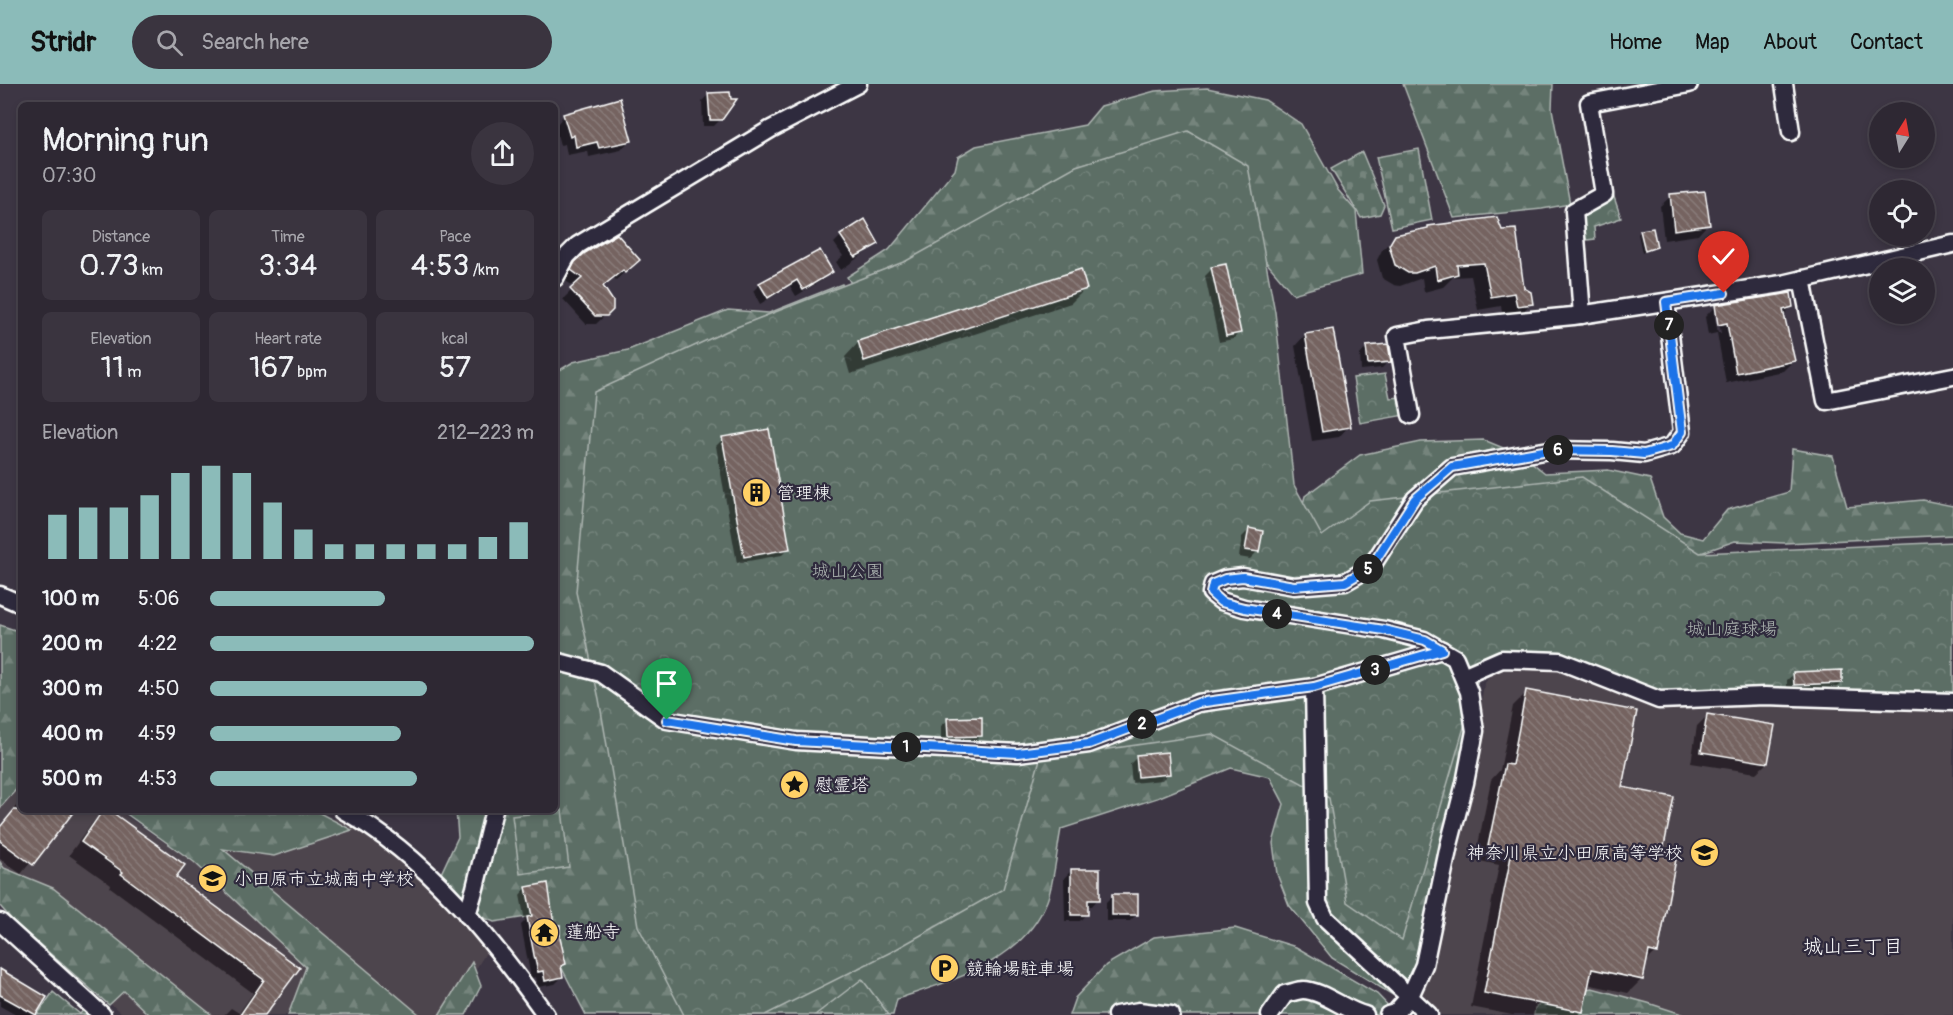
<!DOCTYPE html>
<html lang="en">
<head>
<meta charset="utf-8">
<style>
  :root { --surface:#2e2833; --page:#3a343f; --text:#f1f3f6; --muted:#a7a6ac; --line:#49444e; --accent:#8bbbb9 }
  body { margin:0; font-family:Pangolin,"Klee One",sans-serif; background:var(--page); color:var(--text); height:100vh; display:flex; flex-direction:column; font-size:22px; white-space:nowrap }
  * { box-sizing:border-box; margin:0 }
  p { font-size:20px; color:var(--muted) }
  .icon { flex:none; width:33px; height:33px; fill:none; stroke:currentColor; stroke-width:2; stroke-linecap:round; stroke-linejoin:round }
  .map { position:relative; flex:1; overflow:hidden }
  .panel { position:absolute; left:18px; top:18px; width:540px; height:711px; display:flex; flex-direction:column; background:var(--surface); border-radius:9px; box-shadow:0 3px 9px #0003,0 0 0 2px var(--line) }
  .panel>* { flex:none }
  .needle { width:39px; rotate:11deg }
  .controls { position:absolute; left:1869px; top:18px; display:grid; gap:12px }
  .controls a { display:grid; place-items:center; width:66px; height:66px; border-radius:50%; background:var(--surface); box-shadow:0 3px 9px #0003,0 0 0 2px var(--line); font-size:30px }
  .pin { position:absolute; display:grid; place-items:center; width:51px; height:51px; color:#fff; margin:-62px -26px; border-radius:50% 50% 50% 0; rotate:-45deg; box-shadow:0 0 6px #0007 }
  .pin .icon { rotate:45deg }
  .km { position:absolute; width:30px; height:30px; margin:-15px; border-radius:50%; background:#222; color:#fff; font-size:16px; line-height:30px; text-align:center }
  .round { display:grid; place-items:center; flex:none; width:63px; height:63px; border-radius:32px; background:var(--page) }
  .headline { display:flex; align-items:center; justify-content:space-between; height:102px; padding:0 24px }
  h1 { font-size:33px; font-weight:600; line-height:45px }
  .metrics { display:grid; grid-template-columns:repeat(3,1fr); gap:9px; height:102px; padding:6px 24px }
  .metrics div { display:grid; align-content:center; border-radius:9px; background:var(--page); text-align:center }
  .metrics b { font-size:30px; font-weight:600 }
  .metrics small { font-size:16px; font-weight:400 }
  .metrics p { font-size:16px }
  .chart { height:168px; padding:12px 24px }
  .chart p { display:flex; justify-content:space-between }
  .chart svg { width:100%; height:108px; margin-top:6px; stroke:var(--accent); stroke-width:6 }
  ul { padding:0 24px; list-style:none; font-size:20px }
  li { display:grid; grid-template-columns:96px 72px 1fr; align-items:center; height:45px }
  li i { height:15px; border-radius:8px; background:var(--accent) }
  header { display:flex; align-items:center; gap:36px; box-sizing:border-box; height:84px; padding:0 30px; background:var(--accent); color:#111 }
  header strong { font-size:28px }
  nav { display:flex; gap:33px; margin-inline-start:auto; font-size:21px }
  .search { width:420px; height:54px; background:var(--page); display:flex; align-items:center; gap:15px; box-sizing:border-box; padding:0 21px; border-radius:33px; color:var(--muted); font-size:22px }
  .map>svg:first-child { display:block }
</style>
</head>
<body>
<header>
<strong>Stridr</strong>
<div class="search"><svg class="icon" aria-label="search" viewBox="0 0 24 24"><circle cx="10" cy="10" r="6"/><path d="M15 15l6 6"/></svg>Search here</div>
<nav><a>Home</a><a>Map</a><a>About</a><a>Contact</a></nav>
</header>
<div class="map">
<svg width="1953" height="931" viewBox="0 0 1953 931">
  <defs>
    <pattern id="forest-firs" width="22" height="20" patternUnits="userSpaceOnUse" patternTransform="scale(1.5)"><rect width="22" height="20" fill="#5c6e65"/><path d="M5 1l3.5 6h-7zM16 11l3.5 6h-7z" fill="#74847c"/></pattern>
    <pattern id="cemetery-stones" width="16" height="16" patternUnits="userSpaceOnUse" patternTransform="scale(1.5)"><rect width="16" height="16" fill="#5c6e65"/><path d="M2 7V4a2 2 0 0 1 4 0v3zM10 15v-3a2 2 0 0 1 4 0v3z" fill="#74847c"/></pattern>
    <pattern id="park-crowns" width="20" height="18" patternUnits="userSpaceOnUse" patternTransform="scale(1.5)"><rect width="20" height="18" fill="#5c6e65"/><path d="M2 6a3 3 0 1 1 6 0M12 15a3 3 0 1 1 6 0" fill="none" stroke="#74847c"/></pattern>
    <pattern id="building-back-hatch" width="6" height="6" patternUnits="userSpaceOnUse" patternTransform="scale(1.5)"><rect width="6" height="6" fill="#746461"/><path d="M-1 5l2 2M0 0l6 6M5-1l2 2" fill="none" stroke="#897b79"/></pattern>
  </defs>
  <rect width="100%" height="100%" fill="#3d3644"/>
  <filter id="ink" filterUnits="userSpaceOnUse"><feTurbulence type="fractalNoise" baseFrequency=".0167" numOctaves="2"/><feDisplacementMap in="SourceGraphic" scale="12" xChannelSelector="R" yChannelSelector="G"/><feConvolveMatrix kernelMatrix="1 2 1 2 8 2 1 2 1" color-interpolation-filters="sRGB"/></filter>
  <g filter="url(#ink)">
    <g fill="#4e444d">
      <polygon points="1545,581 1576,588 1640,615 1648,621 1707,625 1739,621 1953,625 1953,931 1441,931 1423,910 1480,649 1481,620 1484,600 1494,587 1502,583"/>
      <polygon points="21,686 21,726 117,726 180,769 197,772 243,737 279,763 309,762 333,735 350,731 406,773 463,834 487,867 469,896 442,931 123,931 0,817 0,713"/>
    </g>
    <g fill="url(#forest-firs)" stroke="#aeb6b2" stroke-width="1.5">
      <polygon points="1403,0 1553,0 1552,25 1570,120 1542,125 1454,134"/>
      <polygon points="1207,4 1265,16 1301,40 1338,106 1356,127 1362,190 1293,210 1261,172 856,207 847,193 889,166 955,86 958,73 976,62 1085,41 1101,22 1155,7"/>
      <path d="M842 200 855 233 1283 498 1305 412 1360 371 1421 358 1484 356 1525 373 1545 389 1608 386 1650 395 1663 433 1680 449 1703 455 1727 426 1789 408 1792 365 1833 372 1847 423 1923 416 1953 422V451L1785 459 1735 457 1635 492 1438 495 1468 638 1465 675 1414 889 1401 916 1332 874 1289 821 1277 790 1273 759 1284 720 1270 693 1231 684 1157 714 1061 745C1057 765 1054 799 1047 817 1023 878 953 896 897 915L893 931H586L552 865 545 830 494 838 458 823 438 796 458 753 456 726H555V289L573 278 628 266 728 226 769 229Z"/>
      <polygon points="0,541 21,548 21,700 0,724"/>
      <polygon points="121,726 314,726 352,746 274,772 223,765 420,931 288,931 306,883 194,778"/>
      <polygon points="0,778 4,784 53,804 212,931 149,931 124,907 109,921 14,838 0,822"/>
      <polygon points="1235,844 1296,863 1377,910 1397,931 1069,931 1075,914 1106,881 1154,853"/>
      <polygon points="472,878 481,902 466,931 439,931"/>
      <polygon points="1592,904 1648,919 1685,931 1534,931 1535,924 1554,910"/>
    </g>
    <g fill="url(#cemetery-stones)" stroke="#aeb6b2" stroke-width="1.5">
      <polygon points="1419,65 1432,136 1392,144 1376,73"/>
      <polygon points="1362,68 1384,121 1380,130 1361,134 1331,85"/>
      <polygon points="562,726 569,783 520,790 512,732"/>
    </g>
    <g fill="url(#park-crowns)" stroke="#aeb6b2" stroke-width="1.5">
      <polygon points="1188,47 1248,82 1275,228 1294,401 1322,452 1370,417 1582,393 1700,469 1953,458 1953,613 1660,611 1505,571 1478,595 1402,856 1347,818 1329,714 1212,650 1040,675 1003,805 891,868 765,931 684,931 638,842 599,615 576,508 594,308 729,246 906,177 1076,82"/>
      <polygon points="1613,110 1621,134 1594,143 1595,155 1579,157 1576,129"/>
      <polygon points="1385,290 1390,314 1402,313 1405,331 1360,339 1353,294"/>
      <polygon points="862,895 889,931 815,931"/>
      <polygon points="53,908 80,930 85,924 93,931 37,931"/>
    </g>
    <g fill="#0007" fill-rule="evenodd">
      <polygon points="709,10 729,17 721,35 714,42 703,42 702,17"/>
      <polygon points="564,31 630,56 621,66 589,73 588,67 567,71 565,60 560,61 555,43"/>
      <polygon points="1671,112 1708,140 1698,151 1664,156 1660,122"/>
      <polygon points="1496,135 1523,205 1531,219 1518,233 1503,235 1501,222 1478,226 1471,192 1453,193 1443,203 1424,208 1422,194 1400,202 1394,201 1382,194 1377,176 1382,166 1396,152"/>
      <polygon points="865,137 877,160 841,186 836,178 843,172 834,159 841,152"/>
      <polygon points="1641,147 1656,162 1642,169 1638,150"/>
      <polygon points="585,171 629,184 616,196 613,193 602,203 612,225 596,240 586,240 563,215 575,203 564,196 567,189"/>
      <polygon points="1212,185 1240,248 1233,255 1219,258 1205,192"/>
      <polygon points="831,188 824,195 796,212 790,202 760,220 753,207 760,200"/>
      <polygon points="1086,204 1071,219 850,290 845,273 859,258"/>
      <path d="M1715 222 1791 223 1783 232 1793 277 1783 287 1726 299 1717 249 1708 251 1705 233ZM1714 229H1717L1721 249H1718Z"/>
      <polygon points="1305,251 1349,342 1339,353 1312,357 1295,262"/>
      <polygon points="1366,264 1389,277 1382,284 1361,286 1360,271"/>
      <polygon points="723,355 789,464 782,471 737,479 716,362"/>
      <polygon points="1249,446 1257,468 1250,475 1239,473 1242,453"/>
      <polygon points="1794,590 1841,599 1834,606 1787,607 1787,596"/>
      <polygon points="1527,608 1621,704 1662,769 1656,868 1645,879 1642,895 1628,909 1587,900 1581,928 1578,931 1512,931 1471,923 1499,781 1475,776 1491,696 1500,686 1513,622"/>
      <polygon points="1708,631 1767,679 1756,689 1691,679 1697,642"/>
      <polygon points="948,636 981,651 974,658 941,659 941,642"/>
      <polygon points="1137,673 1169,689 1162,696 1132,699 1130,680"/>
      <polygon points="21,716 21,726 74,726 21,790 0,775 0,743"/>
      <polygon points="104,726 106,726 174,793 298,884 264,931 224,931 231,924 239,929 253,909 110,803 111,801 69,771 93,738"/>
      <polygon points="1071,787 1098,815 1092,822 1086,822 1086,830 1080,837 1065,837 1064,794"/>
      <polygon points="526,804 559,854 565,880 560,885 562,893 555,900 538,903 536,893 531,894 521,841 525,837 520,811"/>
      <polygon points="1113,811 1137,830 1130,837 1106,837 1106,818"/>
      <polygon points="0,890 45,914 34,931 16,931 0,922"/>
    </g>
    <g fill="url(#building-back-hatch)" stroke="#fff" stroke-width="1.5">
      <polygon points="730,8 731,15 737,15 722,36 710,36 708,9"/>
      <polygon points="620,14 632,57 599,64 597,58 576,63 574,51 570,53 563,30"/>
      <polygon points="1705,107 1710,141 1674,146 1670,110"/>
      <polygon points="1497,133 1502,146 1516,145 1524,204 1531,208 1533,220 1517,222 1514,209 1491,213 1484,179 1457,181 1458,190 1437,196 1435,182 1415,189 1408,189 1395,181 1389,161 1395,151 1428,144 1428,142"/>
      <polygon points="865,135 879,160 855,173 840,151"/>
      <polygon points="1653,144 1657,163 1645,167 1640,146"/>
      <polygon points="617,150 640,176 625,189 623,186 603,202 613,217 613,226 607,232 595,232 570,205 582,194 571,186 575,178 585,169"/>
      <polygon points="820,166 833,188 803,206 797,196 768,214 759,199"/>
      <polygon points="1226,180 1241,249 1226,252 1211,183"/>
      <polygon points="1081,185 1087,205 864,277 858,257"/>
      <polygon points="1791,209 1793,223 1783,226 1795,277 1736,289 1727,239 1718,241 1715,221"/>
      <polygon points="1333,245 1351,343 1322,348 1305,250"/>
      <polygon points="1388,260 1391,278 1368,280 1366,262"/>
      <polygon points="769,345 790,465 744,473 722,353"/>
      <polygon points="1249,444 1263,447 1259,468 1245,466"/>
      <polygon points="1842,586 1842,599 1794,601 1793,588"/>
      <polygon points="1526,606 1637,627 1622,703 1674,713 1663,767 1677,770 1658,869 1649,867 1643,896 1592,885 1583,928 1484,909 1512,767 1488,762 1505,680 1512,681"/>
      <polygon points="1707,630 1775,641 1768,679 1701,668"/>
      <polygon points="982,633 982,652 948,653 947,634"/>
      <polygon points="1168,668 1170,690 1138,693 1136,671"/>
      <polygon points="14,726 75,726 33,781 0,757 0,743"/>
      <polygon points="103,726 109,726 185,781 176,793 300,884 265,931 240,931 264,896 121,790 123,788 81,758"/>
      <polygon points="1071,785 1100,785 1100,816 1088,816 1088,831 1071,831"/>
      <polygon points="548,799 554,841 560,841 560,854 566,880 561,882 563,893 545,897 543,887 538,888 534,871 527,833 532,832 526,803"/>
      <rect x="1112" y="810" width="26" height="21"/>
      <polygon points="0,885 47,913 36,931 0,911"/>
    </g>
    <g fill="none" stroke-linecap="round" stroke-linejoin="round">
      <defs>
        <g id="minor">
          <polyline points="1784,0 1791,48"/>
          <polyline points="555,194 567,172 578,161 771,45 858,0"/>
          <polyline points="1802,195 1826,317 1953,292"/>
          <polyline points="1582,231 1574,127 1604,110 1589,19 1689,0"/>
          <polyline points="1411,331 1397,252 1428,246 1573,232 1782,200 1953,160"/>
          <polyline points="0,511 21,520"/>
          <polyline points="555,577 601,589 667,636 796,657 1018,669 1089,660 1198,619 1314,603 1442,566"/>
          <polyline points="1463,592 1502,575 1560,577 1659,616 1765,612 1953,618"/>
          <polyline points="1314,603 1318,819 1325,834 1429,931"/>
          <path d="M343 726C426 772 491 854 546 931"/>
          <polyline points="467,831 475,804 494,726"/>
          <polyline points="0,838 102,931"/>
          <polyline points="1116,931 1139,927 1171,931"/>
          <path d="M1270 931 1285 910C1291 909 1298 906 1303 906 1322 906 1346 927 1365 931"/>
          <polyline points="1388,931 1395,929 1410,912 1424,881 1449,761 1465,699 1475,647 1469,608 1455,574 1424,556 1384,546 1244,524 1221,517 1211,509 1213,500 1225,495 1243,493 1294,502 1345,498 1371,483 1415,415 1452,383 1549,366 1612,367 1644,370 1672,362 1682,348 1666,218"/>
        </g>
      </defs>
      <use href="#minor" stroke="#fff" stroke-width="21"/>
      <use href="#minor" stroke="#2f2a3d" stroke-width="16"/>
    </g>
  </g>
  <g fill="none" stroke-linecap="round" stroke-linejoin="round" filter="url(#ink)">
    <defs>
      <polyline id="route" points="667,636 796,657 1018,669 1089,660 1198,619 1314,603 1442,566 1425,556 1384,546 1244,524 1221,518 1211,509 1213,500 1225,495 1243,493 1294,502 1345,498 1371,483 1415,415 1452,383 1549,366 1612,367 1644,370 1672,362 1682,348 1666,218 1724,209"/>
    </defs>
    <use href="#route" stroke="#fff" stroke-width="12"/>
    <use href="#route" stroke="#1a73e8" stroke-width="8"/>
  </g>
  <defs>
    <symbol id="building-disc" viewBox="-11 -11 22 22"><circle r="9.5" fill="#ffd166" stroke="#2f2a3d"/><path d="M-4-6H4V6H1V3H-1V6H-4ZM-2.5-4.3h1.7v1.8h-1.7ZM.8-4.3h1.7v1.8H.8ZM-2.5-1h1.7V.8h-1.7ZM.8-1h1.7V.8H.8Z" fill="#111"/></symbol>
    <symbol id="sight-disc" viewBox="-11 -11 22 22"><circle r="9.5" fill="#ffd166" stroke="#2f2a3d"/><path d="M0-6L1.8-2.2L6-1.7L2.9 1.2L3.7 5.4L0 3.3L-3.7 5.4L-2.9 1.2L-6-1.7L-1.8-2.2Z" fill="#111"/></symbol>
    <symbol id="school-disc" viewBox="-11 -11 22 22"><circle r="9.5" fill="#ffd166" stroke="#2f2a3d"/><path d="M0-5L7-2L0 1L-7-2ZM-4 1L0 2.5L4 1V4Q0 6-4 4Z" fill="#111"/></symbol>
    <symbol id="temple-disc" viewBox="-11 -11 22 22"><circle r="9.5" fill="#ffd166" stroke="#2f2a3d"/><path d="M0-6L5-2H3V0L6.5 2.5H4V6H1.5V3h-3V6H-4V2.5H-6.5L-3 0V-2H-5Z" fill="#111"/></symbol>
    <symbol id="parking-disc" viewBox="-11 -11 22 22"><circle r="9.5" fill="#ffd166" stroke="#2f2a3d"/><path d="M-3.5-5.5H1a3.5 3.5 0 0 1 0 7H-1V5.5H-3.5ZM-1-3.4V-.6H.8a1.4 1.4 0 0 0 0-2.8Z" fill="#111"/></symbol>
  </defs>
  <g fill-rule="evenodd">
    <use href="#building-disc" x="740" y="392" width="33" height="33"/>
    <use href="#sight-disc" x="778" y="684" width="33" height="33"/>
    <use href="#school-disc" x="1688" y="752" width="33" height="33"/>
    <use href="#school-disc" x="196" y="778" width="33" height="33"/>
    <use href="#temple-disc" x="528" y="832" width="33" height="33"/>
    <use href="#parking-disc" x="928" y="868" width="33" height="33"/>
  </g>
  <g text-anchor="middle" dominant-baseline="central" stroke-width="4.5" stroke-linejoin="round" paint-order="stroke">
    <g font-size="18" fill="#fff" stroke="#2f2a3d" text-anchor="start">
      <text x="777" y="409">管理棟</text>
      <text x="815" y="701">慰霊塔</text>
      <text x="1683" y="769" text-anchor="end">神奈川県立小田原高等学校</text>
      <text x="234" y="795">小田原市立城南中学校</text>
      <text x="566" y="848">蓮船寺</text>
      <text x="966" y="885">競輪場駐車場</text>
    </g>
    <g font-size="18" fill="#aeb6b2" stroke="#2f2a3d">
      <text x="848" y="487">城山公園</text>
      <text x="1732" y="545">城山庭球場</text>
    </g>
    <g font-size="20" fill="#fff" stroke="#2f2a3d">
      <text x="1853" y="862">城山三丁目</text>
    </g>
  </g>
</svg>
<div class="controls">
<a><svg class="needle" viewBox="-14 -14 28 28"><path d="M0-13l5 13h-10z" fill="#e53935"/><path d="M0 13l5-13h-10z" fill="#a7a6ac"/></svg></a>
<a><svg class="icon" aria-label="locate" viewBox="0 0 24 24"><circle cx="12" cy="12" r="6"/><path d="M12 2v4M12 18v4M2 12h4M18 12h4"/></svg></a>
<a><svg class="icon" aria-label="layers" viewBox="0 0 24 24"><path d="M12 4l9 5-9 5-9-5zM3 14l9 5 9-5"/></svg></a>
</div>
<div class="pin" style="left:667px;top:636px;background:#1e9e55"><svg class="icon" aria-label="arrive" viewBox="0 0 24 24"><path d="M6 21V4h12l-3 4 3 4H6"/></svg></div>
<div class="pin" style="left:1724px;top:209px;background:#d93025"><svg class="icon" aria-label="check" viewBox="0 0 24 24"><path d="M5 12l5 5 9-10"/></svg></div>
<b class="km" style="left:906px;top:663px">1</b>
<b class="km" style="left:1142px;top:640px">2</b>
<b class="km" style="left:1375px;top:586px">3</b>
<b class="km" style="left:1277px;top:530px">4</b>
<b class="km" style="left:1368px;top:485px">5</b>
<b class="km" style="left:1558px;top:366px">6</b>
<b class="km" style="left:1669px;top:241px">7</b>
<section class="panel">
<div class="headline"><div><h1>Morning run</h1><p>07:30</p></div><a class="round"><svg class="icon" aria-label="share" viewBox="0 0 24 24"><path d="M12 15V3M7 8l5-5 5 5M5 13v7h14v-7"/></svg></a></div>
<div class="metrics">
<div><p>Distance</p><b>0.73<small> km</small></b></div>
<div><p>Time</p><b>3:34</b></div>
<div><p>Pace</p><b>4:53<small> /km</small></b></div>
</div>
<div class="metrics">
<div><p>Elevation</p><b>11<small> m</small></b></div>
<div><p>Heart rate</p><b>167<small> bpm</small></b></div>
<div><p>kcal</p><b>57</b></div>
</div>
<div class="chart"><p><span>Elevation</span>212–223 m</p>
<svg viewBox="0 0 160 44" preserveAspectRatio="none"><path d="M5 44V26M15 44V23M25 44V23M35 44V18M45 44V9M55 44V6M65 44V9M75 44V21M85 44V32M95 44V38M105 44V38M115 44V38M125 44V38M135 44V38M145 44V35M155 44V29"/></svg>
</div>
<ul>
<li><b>100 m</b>5:06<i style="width:54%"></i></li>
<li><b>200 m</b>4:22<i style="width:100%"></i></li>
<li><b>300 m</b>4:50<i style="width:67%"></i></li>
<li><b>400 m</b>4:59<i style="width:59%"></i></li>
<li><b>500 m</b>4:53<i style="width:64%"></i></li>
</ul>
</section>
</div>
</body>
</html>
